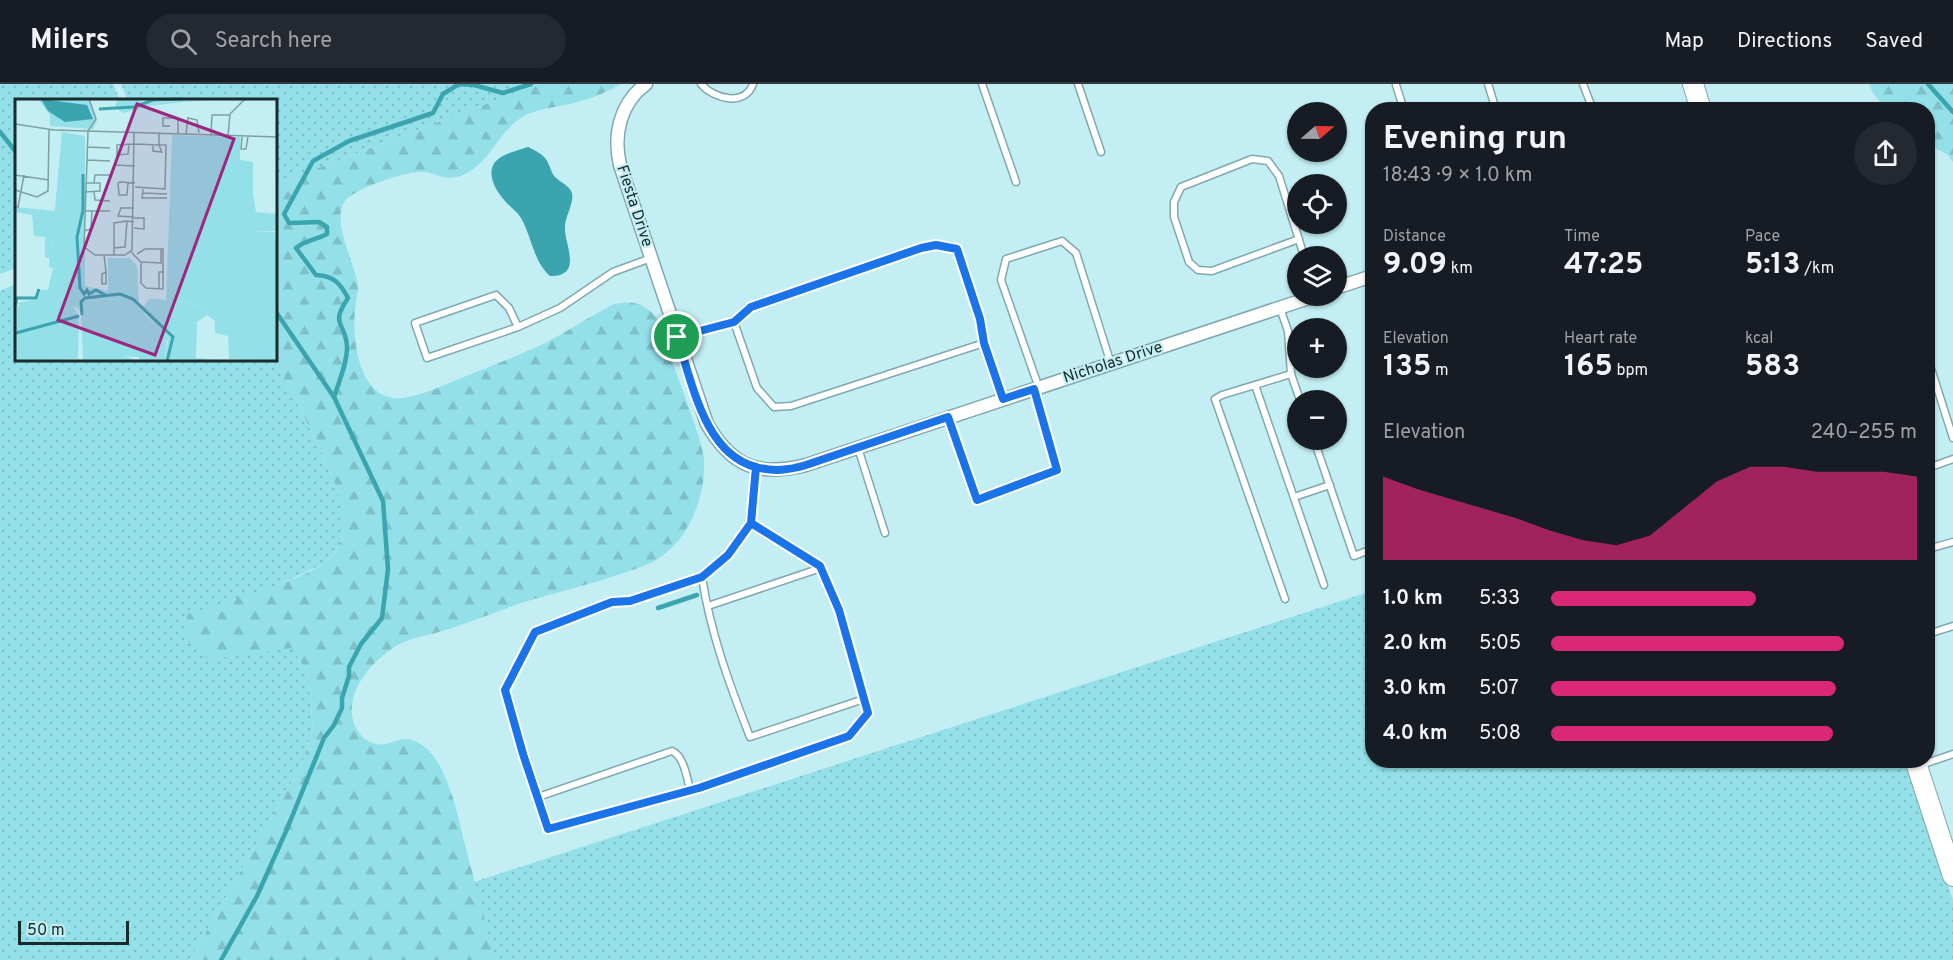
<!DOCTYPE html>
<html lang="en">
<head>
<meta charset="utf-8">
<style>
  :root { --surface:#171b24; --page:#242831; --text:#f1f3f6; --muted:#9ea1a6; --line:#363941; --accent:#db2777 }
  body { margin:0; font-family:Overpass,sans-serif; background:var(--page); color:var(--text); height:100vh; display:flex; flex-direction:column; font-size:22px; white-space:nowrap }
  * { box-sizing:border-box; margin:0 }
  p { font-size:20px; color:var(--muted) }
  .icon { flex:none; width:33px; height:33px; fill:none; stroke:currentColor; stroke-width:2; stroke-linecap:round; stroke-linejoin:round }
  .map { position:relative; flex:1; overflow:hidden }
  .side { position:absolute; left:1365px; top:18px; width:570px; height:666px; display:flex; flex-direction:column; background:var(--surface); border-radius:24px; box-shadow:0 2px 4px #0004 }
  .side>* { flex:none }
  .needle { width:39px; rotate:70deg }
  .fabs { position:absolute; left:1287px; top:18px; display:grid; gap:12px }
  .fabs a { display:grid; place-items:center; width:60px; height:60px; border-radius:50%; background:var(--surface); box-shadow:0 2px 4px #0004; font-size:30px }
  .scale { position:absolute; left:18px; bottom:15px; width:111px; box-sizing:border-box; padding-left:6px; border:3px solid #1a2b2c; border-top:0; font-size:16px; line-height:21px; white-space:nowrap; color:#1a2b2c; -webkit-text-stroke:4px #c3eef3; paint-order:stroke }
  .pin { position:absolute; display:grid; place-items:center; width:51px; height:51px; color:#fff; margin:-26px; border:3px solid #fff; border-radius:50%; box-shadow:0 2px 6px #0007 }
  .round { display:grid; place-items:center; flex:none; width:63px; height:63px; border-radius:32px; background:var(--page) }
  .head { display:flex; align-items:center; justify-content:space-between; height:102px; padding:0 18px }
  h1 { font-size:33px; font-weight:700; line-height:45px }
  .stats { display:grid; grid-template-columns:repeat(3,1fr); gap:9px; height:102px; padding:6px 18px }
  .stats div { display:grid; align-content:center }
  .stats b { font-size:30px; font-weight:700 }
  .stats small { font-size:16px; font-weight:400 }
  .stats p { font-size:16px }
  .chart { height:168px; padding:12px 18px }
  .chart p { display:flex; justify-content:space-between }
  .chart svg { width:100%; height:108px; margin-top:6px; fill:var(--accent); opacity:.7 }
  ul { padding:0 18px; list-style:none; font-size:20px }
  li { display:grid; grid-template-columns:96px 72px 1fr; align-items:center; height:45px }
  li i { height:15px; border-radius:8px; background:var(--accent) }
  header { display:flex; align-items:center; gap:36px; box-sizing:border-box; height:84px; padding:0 30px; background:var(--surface); border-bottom:2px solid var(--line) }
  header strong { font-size:28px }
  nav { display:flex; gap:33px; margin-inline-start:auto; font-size:21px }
  .search { width:420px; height:54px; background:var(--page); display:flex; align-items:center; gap:15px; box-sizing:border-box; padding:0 21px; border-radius:33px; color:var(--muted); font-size:22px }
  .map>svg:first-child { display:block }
</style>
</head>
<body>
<header>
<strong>Milers</strong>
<div class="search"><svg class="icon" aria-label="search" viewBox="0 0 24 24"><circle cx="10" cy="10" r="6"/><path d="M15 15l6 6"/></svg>Search here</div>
<nav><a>Map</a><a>Directions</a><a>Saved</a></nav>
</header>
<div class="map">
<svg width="1953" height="876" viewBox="0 0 1953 876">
  <defs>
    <pattern id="grass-dots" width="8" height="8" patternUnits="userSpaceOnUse" patternTransform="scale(1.5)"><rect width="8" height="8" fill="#94e0e9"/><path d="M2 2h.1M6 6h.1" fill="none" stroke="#7fc0c8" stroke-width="1.8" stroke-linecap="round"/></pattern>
    <pattern id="forest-firs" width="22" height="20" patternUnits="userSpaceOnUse" patternTransform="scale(1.5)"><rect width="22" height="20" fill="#94e0e9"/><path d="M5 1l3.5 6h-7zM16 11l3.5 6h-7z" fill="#7fc0c8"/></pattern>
  </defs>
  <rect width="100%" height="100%" fill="#c3eef3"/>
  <g fill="url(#grass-dots)">
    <polygon points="0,0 113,0 120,16 16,16 16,184 0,190"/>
    <polygon points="121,0 539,0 276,100 276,16 128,16"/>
    <polygon points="16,200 16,276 273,276 302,328 334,397 342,420 345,439 342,456 334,470 323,480 278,501 208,575 291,563 308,588 313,645 302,680 190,876 0,876 0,207"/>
    <polygon points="1372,507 1372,676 1907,677 1953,816 1953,876 493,876 474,798"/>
  </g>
  <g fill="url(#forest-firs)">
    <path d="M539 0H620C603 11 584 17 565 21 549 24 531 26 518 36 496 52 487 83 460 92 443 97 439 90 425 88 409 86 355 104 345 117 330 138 357 181 358 205 358 209 356 214 356 218 351 246 356 311 394 314 413 316 441 302 459 295 487 283 516 273 543 260 567 248 590 232 614 220 634 216 644 219 657 234L699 353C701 360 703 368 704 375 706 410 691 451 662 472 650 481 635 485 621 490 593 499 566 506 538 514 505 523 473 538 439 548 425 552 410 554 396 562 374 576 349 602 352 631 354 648 368 663 385 660 393 659 400 654 407 655 416 656 425 662 431 669 450 692 458 732 465 761 475 799 486 837 493 876H190L302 680 313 645 308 588 291 564 208 575 194 564 183 550 188 530 278 501 309 488 323 480 334 470 342 456 345 439 342 420 334 397 302 328 273 276H276V100Z"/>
    <polygon points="1869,0 1953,0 1953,78 1948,71 1928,60 1928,26 1885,25 1872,7"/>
  </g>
  <path fill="#3aa4af" d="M528 63C534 66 539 68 544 73 550 79 550 87 555 93 560 98 570 102 572 109 574 119 566 131 565 141 563 159 585 192 550 192 533 177 532 153 521 134 517 127 510 123 505 117 494 105 483 84 501 73 509 68 520 66 528 63Z"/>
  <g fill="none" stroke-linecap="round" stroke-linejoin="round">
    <g stroke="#3aa4af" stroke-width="4.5">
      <polyline points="1928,0 1953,28"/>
      <polyline points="0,48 16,68"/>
      <path d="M334 313C339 297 347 280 347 263 346 238 329 242 348 214 340 199 334 192 316 191L296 164C305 156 316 156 327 150V143L319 138 289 139 284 130 313 77 349 57 433 29 443 10 459 0 474 1 503 9 531 0"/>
      <polyline points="658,524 697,511"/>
      <polyline points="221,876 257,812 287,745 324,654 334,641 342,624 342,614 349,592 349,583 361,560 382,534 388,485 383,417 334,313 276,228"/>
    </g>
    <defs>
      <g id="lane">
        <path d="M701 0C714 15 745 23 753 0"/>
        <polyline points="982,0 1016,98"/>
        <polyline points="1078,0 1101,68"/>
        <polyline points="1488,0 1496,26"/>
        <polyline points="1583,0 1593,26"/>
        <polyline points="1396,1 1404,26"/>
        <polyline points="1299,155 1212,187 1198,186 1189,178 1174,133 1174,118 1181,103 1252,75 1268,77 1279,92 1304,172"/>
        <polyline points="1280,224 1288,247 1291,290 1300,316"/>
        <polyline points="734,238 751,223 921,164 936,161 957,165 980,235 984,259"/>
        <polyline points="518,243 509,224 496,211 415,239 427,274 518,243 560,224 613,188 651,174"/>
        <polyline points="678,253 734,238 757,304 774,323 791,322 984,259 1003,315"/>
        <polyline points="1928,275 1953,354"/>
        <polyline points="1255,301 1324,501"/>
        <polyline points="1039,304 1001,196 1006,175 1062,157 1076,169 1111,280"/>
        <polyline points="948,334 977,416 1057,386 1034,306"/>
        <polyline points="1314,356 1354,472 1372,465"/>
        <polyline points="858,364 885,449"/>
        <polyline points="1928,384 1953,375"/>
        <polyline points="1294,413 1330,401"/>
        <polyline points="751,439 820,482 839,526 868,629 849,652 699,704 548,745 523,670 505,606 535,548 612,518 630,517 702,493 728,471 751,439 756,384"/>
        <polyline points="1928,465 1953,458"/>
        <path d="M702 493C710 548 730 602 750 653L864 615"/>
        <polyline points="1285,515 1215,315 1222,311 1291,290"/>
        <polyline points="708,522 821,484"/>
        <polyline points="1928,550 1953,542"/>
        <polyline points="1921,681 1953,670"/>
        <path d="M538 713 672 667C684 672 687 694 690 706"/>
      </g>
      <g id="street">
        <path d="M646 0C620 19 613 51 620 81L707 340C732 383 759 393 806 381L1315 212"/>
        <polyline points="1336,204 1372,192"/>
      </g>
      <g id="primary">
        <polyline points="1693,0 1701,26"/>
        <polyline points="1915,676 1953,792"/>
      </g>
    </defs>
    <use href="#lane" stroke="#80a9ae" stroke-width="9"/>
    <use href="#street" stroke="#80a9ae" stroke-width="15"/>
    <use href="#primary" stroke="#80a9ae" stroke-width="22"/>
    <use href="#lane" stroke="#fff" stroke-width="6"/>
    <use href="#street" stroke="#fff" stroke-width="12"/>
    <use href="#primary" stroke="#fff" stroke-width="20"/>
  </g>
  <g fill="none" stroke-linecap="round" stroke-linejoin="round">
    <defs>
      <path id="route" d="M677 253C692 297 704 370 756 383L751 439 728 471 702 493 630 517 612 518 535 548 505 606 523 670 548 745 699 704 849 652 868 629 839 526 820 482 751 439 756 383C774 388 789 386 806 381L948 333 977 416 1057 386 1034 305 1003 315 984 259 980 235 957 165 936 161 921 164 751 223 734 238 677 253"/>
    </defs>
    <use href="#route" stroke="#fff" stroke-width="12"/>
    <use href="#route" stroke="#1a73e8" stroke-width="8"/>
  </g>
  <g text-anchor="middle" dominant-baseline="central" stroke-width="4.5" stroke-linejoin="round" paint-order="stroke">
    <g font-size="16" fill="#1a2b2c" stroke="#c3eef3">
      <text transform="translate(634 122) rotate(72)">Fiesta Drive</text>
      <text transform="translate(1113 279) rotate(-18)">Nicholas Drive</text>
    </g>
  </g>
  <g transform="translate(15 15)">
    <rect width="262" height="262" fill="#c3eef3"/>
    <path d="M23 0H75L82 22 78 30 35 27V16ZM157 36 225 38V61L238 63V132L260 133 263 153 262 262 214 260 213 237 200 234V222L192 216 194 208 151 201ZM0 108 41 112 37 144 65 161V202L106 200 110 210 127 212 152 240 150 260 109 257 124 262H68L66 213 62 209 58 207 64 218 63 260 4 262 0 258V218L2 207H6L2 204 22 200 26 191H33L38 169 34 168V159H30V138L19 137 17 116 0 113Z" fill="#94e0e9"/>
    <path d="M103 0H124L128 4 198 0 134 7 108 14 100 8ZM47 33 70 37V187L93 192V159H115L122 167 124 205 129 207 134 200H143L194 208 195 214 182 223 181 259 211 262H124V258L150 259 153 242 131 215 118 211 112 223 106 200 65 202V161L43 160 37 141ZM238 95 241 113 262 115V132H238Z" fill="#94e0e9"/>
    <path d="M26 0 72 6 78 20 50 23 33 12Z" fill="#3aa4af"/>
    <path fill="none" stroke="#3aa4af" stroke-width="3" d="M84 10 119 8 138 1 168 0M68 75V111L62 138 65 189 69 195 72 191 74 195 81 191 92 197M0 207 2 199H21L24 190M67 216 66 203 70 199 105 195 118 200 158 238 152 262M1 234 64 217"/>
    <path fill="none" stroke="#7fa0a3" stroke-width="1.5" d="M0 25 39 31 263 38M155 27H148V19H163V35M73 32 69 148 80 156H110L117 151 119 34M73 32 81 20 74 0M171 35 173 19 182 21 184 34M196 36 197 16H214M213 37 215 15 230 0M227 37 226 50H231L233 37M114 45 113 55 102 56V46L119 45 144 46V35M138 45V52L147 53 144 46M72 48 95 49M72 61 95 62M100 66 120 67M0 76 34 81M113 83 112 96H104L103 84 105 83 120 84M79 84 80 76H96M120 88 150 90 151 46H144M128 90 127 99H152M0 91 22 98 33 92 34 31M70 93 85 92V84H72M79 93 80 101 95 102M127 94 152 95M0 107 3 108 9 76M70 112H95M119 118 103 117 106 109H119M119 129 129 130V119H119M69 132 76 130 77 112M99 149V124L112 122M116 153 126 163V184L131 189 148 190V150H130L122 155M89 156 91 173V185H87V175L91 173M99 156V149L110 148 112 122 119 123M126 163 146 164V150M144 190V173H149"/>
    <path fill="#9d2680" fill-opacity="0.15" stroke="#9d2680" stroke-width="3" d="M122 5 219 40 140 256 43 221Z"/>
    <rect width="262" height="262" fill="none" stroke="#1a2b2c" stroke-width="3"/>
  </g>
</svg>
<div class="fabs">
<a><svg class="needle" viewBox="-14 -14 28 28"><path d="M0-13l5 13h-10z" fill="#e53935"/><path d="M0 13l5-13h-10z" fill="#9ea1a6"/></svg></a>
<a><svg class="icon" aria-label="locate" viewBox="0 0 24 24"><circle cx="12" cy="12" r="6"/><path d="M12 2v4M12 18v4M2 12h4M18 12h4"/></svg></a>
<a><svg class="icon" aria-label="layers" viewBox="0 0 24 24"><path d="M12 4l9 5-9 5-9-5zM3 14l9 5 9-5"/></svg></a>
<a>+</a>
<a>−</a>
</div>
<div class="scale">50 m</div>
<div class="pin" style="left:677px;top:253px;background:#1e9e55"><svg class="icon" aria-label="arrive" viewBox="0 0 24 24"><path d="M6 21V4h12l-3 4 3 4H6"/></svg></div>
<section class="side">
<div class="head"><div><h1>Evening run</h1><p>18:43 · 9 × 1.0 km</p></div><a class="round"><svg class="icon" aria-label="share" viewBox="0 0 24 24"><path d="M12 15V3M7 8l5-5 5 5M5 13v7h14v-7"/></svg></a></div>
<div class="stats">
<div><p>Distance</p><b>9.09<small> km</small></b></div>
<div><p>Time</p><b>47:25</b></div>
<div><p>Pace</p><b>5:13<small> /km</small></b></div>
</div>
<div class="stats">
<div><p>Elevation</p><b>135<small> m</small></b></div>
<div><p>Heart rate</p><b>165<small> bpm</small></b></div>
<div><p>kcal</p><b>583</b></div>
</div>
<div class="chart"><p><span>Elevation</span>240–255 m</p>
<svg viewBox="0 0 160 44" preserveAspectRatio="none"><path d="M0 44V10L10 15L20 19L30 23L40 27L50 32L60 36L70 38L80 34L90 23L100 12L110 6L120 6L130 8L140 8L150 8L160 10V44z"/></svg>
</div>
<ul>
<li><b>1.0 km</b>5:33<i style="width:56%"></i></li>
<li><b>2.0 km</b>5:05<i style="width:80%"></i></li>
<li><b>3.0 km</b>5:07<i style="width:78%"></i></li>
<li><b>4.0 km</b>5:08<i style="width:77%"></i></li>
</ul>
</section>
</div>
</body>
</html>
